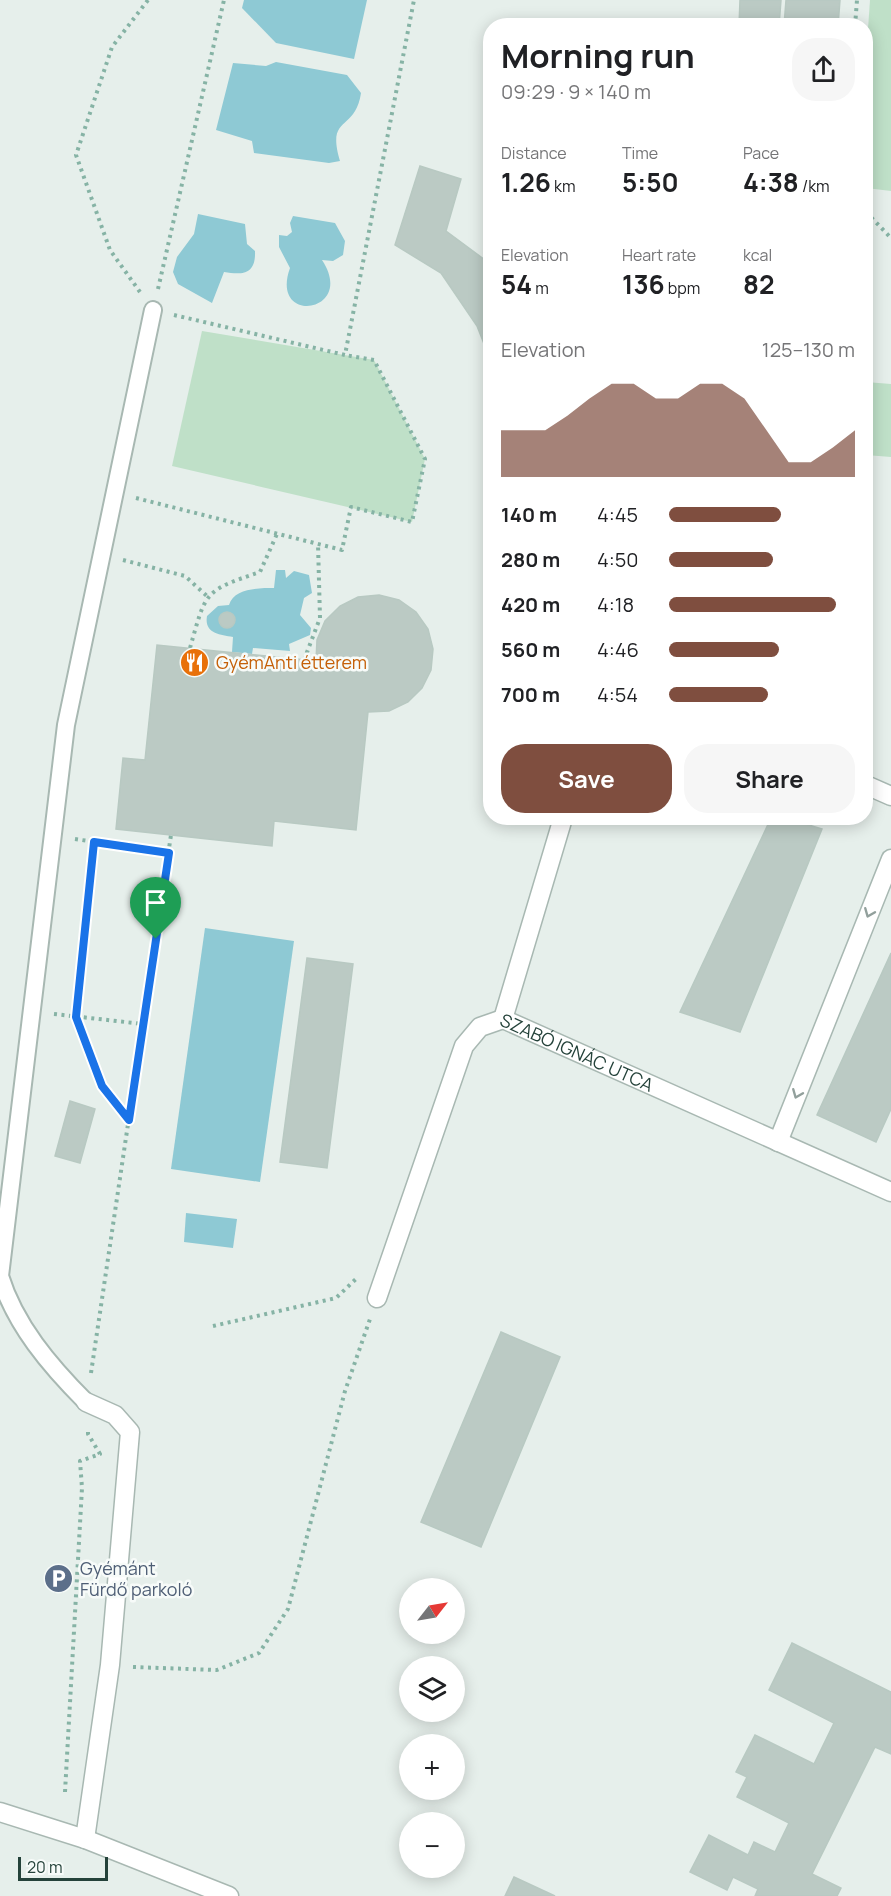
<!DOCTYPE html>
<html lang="en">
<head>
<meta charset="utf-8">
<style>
  :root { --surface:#fff; --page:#f6f6f6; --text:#202124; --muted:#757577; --accent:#7f4e3f }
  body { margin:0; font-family:Manrope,sans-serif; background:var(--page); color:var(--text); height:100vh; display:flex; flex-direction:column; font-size:22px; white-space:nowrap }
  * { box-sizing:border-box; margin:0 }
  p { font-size:20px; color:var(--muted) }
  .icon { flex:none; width:33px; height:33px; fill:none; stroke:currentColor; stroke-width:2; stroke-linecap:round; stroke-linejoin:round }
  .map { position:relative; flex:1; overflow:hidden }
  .panel { position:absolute; left:483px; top:18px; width:390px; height:807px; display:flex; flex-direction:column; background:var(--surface); border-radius:24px; box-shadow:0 3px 15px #0003 }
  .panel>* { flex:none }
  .needle { width:39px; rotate:59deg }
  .controls { position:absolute; left:399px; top:1578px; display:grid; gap:12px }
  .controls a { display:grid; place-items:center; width:66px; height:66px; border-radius:50%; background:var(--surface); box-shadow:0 3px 15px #0003; font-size:30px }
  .scale { position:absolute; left:18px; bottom:15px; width:90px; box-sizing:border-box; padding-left:6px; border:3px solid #24423a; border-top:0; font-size:16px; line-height:21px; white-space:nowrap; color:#24423a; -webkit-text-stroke:4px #f7fbf9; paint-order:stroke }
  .pin { position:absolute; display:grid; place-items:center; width:51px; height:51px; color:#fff; margin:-62px -26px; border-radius:50% 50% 50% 0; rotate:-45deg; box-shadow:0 0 6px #0007 }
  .pin .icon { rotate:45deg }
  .round { display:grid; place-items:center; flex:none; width:63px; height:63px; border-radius:24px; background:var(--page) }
  .overview { display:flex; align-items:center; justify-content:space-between; height:102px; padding:0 18px }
  h1 { font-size:33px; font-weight:700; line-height:45px }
  .stats { display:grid; grid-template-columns:repeat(3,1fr); gap:9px; height:102px; padding:6px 18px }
  .stats div { display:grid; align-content:center }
  .stats b { font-size:26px; font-weight:700 }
  .stats small { font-size:16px; font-weight:400 }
  .stats p { font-size:16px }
  .chart { height:168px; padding:12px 18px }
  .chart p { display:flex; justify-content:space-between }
  .chart svg { width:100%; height:108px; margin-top:6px; fill:var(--accent); opacity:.7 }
  .button { display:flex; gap:12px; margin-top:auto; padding:12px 18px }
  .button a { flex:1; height:69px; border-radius:24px; background:var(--accent); color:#fff; font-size:24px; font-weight:700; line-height:69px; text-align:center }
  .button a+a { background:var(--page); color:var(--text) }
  ul { padding:0 18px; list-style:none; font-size:20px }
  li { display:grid; grid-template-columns:96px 72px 1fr; align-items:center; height:45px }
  li i { height:15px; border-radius:8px; background:var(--accent) }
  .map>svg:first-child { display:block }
</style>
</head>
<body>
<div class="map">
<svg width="891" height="1896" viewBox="0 0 891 1896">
  <rect width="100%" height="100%" fill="#e6efeb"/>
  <g fill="#bfe0c8">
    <polygon points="870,0 891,0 891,191 866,188 866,58"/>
    <polygon points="202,331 374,360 425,459 412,522 172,466"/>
    <polygon points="866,382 891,384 891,457 866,455"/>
  </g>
  <g fill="#8ec9d4">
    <polygon points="244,0 367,0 354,59 276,43 242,8"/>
    <path d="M276 62 347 75 361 93C355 133 326 114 340 161L329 163 254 153 252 141 216 130 233 63 266 66Z"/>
    <path d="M198 214 245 224 247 244 255 251C256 275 242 275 224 272L212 303 178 284 173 272 177 257 194 234Z"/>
    <path d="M293 216 335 223 345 241 343 255 333 261 322 260C357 313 269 326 290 268L279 247V235L287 236 292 232 290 223Z"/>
    <path d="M276 570H285L286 578 294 571 309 575 312 593 304 598 300 615 311 628 310 635 289 644 290 651 253 648 252 654 232 652 233 637C219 635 204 633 207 616L218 606 229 605C234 588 259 588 274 588Z"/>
    <polygon points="205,928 294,941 260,1182 171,1169"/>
    <polygon points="186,1213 237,1219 233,1248 184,1242"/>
  </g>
  <g fill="#bbcac4" stroke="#b8c9c2" stroke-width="1.5">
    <polygon points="740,0 781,0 779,26 739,26"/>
    <polygon points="786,0 840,0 838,26 784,26"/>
    <polygon points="420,166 461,179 446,231 485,260 490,269 490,359 477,326 441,273 395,245"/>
    <polygon points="379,595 399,600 416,612 428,629 433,649 431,670 422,688 408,702 389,711 368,712 356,830 274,821 272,846 116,829 123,758 145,760 157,645 316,661 317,640 325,621 340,606 358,597"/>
    <circle cx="227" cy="620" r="8"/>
    <polygon points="771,818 786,818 822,829 740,1032 680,1012"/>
    <polygon points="891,953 891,1109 876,1142 817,1115"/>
    <polygon points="307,958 353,964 327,1168 280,1162"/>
    <polygon points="70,1101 95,1109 80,1163 55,1156"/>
    <polygon points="501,1332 560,1357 481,1547 421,1522"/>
    <polygon points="792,1643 891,1692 891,1754 875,1747 812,1874 841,1888 837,1896 755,1896 758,1889 733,1877 727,1890 690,1872 709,1835 748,1855 754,1842 775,1852 789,1823 737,1797 747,1777 736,1772 755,1735 814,1764 834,1723 769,1690"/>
    <polygon points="514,1877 555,1896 505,1896"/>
  </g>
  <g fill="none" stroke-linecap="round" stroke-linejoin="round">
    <defs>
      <path id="service" d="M86 1402C50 1366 15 1325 0 1276L66 725 153 310"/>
      <g id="minor">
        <polyline points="866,785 891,796"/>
        <path id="s1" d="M503 1019 891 1192"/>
        <polyline points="503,1019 563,818"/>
        <polyline points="778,1142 891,859"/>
        <polyline points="377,1298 464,1046 480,1027 503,1019"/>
        <polyline points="0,1812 85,1839 229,1896"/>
        <polyline points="85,1839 110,1665 130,1432 115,1415 86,1402"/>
      </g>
    </defs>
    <use href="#service" stroke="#a8b8b2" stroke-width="20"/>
    <use href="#minor" stroke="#a8b8b2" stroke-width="21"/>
    <g stroke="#86b3a5" stroke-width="4" stroke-dasharray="3 4.5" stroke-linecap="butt">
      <polyline points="855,26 857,0"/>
      <polyline points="866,212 891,238"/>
      <polyline points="158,289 224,0"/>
      <polyline points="140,292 110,250 76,155 112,47 148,0"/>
      <polyline points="174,315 345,355 414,0"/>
      <polyline points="136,498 342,550 351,507 412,522 425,459 374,360 345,355"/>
      <polyline points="123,560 185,576 208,597"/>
      <path d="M190 648C206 592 203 591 260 572L277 534"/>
      <polyline points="304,660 320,618 318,544"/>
      <polyline points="75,839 169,853"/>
      <polyline points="94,841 76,1017 102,1086 128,1120"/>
      <polyline points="54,1014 143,1024"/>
      <polyline points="213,1326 336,1298 357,1278"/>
      <polyline points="91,1373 171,835"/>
      <polyline points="133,1667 217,1670 259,1653 288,1609 345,1391 370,1319"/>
      <polyline points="65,1792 82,1488 80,1461 100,1454 88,1434 88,1428"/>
    </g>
    <use href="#service" stroke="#fff" stroke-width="16"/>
    <use href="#minor" stroke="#fff" stroke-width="18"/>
  </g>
  <defs><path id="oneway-chevron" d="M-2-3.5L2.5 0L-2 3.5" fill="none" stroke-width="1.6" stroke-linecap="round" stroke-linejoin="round" transform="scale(1.5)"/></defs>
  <g stroke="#92a09c">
    <use href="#oneway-chevron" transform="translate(869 913) rotate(112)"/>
    <use href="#oneway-chevron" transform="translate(797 1094) rotate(112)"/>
  </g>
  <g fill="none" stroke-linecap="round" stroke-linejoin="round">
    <defs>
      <polygon id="route" points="94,842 169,853 129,1120 102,1086 76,1017"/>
    </defs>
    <use href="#route" stroke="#fff" stroke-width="12"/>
    <use href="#route" stroke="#1a73e8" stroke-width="8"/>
  </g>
  <defs>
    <symbol id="restaurant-disc" viewBox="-11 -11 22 22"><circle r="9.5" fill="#e8710a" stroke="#f7fbf9"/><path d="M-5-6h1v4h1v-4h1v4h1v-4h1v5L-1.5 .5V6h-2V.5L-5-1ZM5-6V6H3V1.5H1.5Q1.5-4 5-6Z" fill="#fff"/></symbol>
    <symbol id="parking-disc" viewBox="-11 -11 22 22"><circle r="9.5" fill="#5c6f8a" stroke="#f7fbf9"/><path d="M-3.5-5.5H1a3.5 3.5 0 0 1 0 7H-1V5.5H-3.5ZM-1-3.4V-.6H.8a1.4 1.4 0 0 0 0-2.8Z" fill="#fff"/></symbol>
  </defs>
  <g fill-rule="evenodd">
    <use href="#restaurant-disc" x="178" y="646" width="33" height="33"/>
    <use href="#parking-disc" x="42" y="1562" width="33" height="33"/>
  </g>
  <g text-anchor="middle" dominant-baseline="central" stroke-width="5" stroke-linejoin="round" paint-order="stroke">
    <g font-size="18" fill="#c56008" stroke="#f7fbf9" text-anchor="start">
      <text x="216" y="662">GyémAnti étterem</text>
    </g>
    <g font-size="18" fill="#24423a" stroke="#f7fbf9">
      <text stroke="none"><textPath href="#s1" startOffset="81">SZABÓ IGNÁC UTCA</textPath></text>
    </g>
    <g font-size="18" fill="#4e5e75" stroke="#f7fbf9" text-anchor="start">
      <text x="80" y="1568">Gyémánt<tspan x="80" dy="21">Fürdő parkoló</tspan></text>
    </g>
  </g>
</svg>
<div class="controls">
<a><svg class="needle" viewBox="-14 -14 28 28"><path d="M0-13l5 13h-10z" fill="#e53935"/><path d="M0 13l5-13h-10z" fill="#757577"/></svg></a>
<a><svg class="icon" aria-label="layers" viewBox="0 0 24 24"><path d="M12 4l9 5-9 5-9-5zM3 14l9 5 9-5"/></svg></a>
<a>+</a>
<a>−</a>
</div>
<div class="scale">20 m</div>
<div class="pin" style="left:156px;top:939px;background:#1e9e55"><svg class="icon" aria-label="arrive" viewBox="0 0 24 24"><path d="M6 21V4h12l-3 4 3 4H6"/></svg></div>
<section class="panel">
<div class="overview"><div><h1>Morning run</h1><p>09:29 · 9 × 140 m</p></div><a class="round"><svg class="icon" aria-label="share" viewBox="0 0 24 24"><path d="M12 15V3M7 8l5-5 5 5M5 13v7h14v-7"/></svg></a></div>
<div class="stats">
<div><p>Distance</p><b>1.26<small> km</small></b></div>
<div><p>Time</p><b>5:50</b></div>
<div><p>Pace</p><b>4:38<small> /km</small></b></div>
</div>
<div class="stats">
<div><p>Elevation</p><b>54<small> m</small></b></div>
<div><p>Heart rate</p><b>136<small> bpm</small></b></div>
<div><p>kcal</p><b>82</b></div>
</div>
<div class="chart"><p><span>Elevation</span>125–130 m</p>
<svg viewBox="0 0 160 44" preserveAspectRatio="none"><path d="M0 44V25L10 25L20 25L30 19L40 12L50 6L60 6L70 12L80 12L90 6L100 6L110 12L120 25L130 38L140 38L150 32L160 25V44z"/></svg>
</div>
<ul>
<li><b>140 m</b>4:45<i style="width:60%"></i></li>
<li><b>280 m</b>4:50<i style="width:56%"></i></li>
<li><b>420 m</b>4:18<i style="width:90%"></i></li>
<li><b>560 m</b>4:46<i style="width:59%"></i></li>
<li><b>700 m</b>4:54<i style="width:53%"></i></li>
</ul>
<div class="button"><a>Save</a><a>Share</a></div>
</section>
</div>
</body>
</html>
